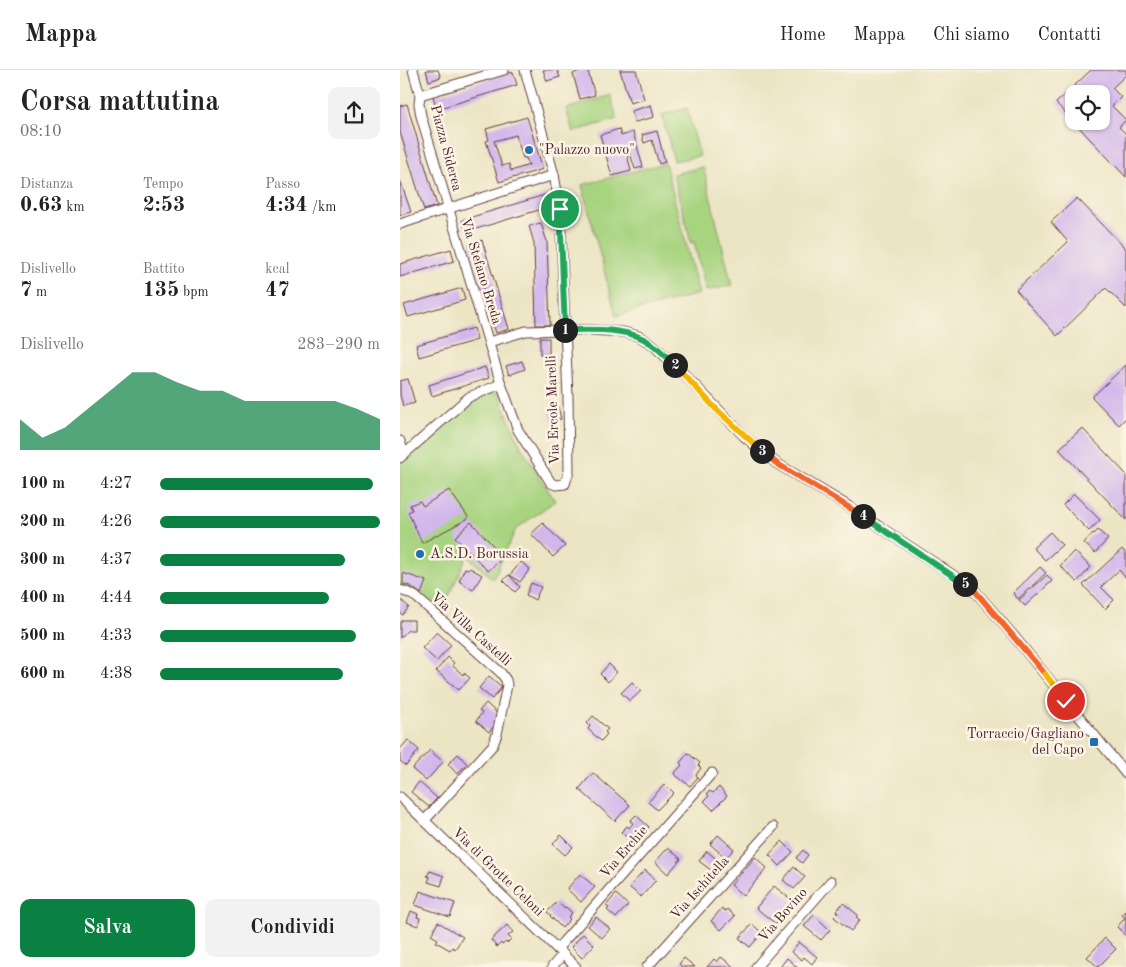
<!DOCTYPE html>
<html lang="it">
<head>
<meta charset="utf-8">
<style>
  :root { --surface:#fff; --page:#f2f2f2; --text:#222; --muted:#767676; --line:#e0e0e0; --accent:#0b8043 }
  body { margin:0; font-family:"Old Standard TT",serif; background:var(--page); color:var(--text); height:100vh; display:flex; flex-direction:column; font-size:19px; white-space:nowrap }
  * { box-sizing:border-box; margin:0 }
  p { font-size:16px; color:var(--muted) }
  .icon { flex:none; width:28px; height:28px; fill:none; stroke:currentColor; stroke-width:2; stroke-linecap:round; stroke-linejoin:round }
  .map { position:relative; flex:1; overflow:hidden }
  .drawer { display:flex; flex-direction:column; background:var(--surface); width:400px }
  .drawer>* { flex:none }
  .fabs { position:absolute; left:665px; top:15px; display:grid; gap:10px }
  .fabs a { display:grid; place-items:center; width:45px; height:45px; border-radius:10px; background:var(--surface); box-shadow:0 1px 4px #0004; font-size:25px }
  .pin { position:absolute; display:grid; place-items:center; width:42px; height:42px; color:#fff; margin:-21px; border:2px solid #fff; border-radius:50%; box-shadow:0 1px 5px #0007 }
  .km { position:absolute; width:25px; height:25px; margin:-12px; border-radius:50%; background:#222; color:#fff; font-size:14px; line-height:25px; text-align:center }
  .round { display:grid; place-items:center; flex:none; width:52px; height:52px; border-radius:10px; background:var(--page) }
  .overview { display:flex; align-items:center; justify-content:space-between; height:85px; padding:0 20px }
  h1 { font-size:28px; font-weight:800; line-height:38px }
  .figures { display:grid; grid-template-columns:repeat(3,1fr); gap:8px; height:85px; padding:5px 20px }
  .figures div { display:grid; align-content:center }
  .figures b { font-size:21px; font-weight:800 }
  .figures small { font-size:14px; font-weight:400 }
  .figures p { font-size:14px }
  .chart { height:140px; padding:10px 20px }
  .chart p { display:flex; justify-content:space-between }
  .chart svg { width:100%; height:90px; margin-top:5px; fill:var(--accent); opacity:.7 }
  .primary-button { display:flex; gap:10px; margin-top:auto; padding:10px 20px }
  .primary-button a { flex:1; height:58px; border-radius:10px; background:var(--accent); color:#fff; font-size:20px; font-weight:800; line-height:58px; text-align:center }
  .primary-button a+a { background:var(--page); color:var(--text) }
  ul { padding:0 20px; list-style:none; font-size:16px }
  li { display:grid; grid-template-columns:80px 60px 1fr; align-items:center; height:38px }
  li i { height:12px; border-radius:6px; background:var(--accent) }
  header { display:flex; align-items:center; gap:30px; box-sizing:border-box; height:70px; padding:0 25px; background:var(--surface); border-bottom:1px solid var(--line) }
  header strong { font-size:24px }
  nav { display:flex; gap:28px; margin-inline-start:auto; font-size:18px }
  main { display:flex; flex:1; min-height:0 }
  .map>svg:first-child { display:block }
</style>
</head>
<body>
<header>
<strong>Mappa</strong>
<nav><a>Home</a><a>Mappa</a><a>Chi siamo</a><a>Contatti</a></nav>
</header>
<main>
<section class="drawer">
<div class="overview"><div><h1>Corsa mattutina</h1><p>08:10</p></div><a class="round"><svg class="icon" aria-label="share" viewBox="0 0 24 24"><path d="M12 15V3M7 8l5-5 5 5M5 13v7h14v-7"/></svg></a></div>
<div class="figures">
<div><p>Distanza</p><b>0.63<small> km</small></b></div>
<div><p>Tempo</p><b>2:53</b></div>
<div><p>Passo</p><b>4:34<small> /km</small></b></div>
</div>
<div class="figures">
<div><p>Dislivello</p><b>7<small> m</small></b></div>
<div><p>Battito</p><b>135<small> bpm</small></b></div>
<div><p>kcal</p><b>47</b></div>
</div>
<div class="chart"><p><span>Dislivello</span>283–290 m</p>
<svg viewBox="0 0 160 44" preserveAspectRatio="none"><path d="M0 44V29L10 38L20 33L30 24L40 15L50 6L60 6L70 11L80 15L90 15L100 20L110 20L120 20L130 20L140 20L150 24L160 29V44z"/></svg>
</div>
<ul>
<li><b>100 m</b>4:27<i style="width:97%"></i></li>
<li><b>200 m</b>4:26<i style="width:100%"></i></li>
<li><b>300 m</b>4:37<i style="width:84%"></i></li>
<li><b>400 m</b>4:44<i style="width:77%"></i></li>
<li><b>500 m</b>4:33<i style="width:89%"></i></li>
<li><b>600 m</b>4:38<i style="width:83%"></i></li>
</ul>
<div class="primary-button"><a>Salva</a><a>Condividi</a></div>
</section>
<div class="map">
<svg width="726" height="897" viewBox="0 0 726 897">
  <rect width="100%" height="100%" fill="#fcf5e5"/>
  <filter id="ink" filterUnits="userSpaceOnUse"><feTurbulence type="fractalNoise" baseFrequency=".02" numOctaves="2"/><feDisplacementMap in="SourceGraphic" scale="10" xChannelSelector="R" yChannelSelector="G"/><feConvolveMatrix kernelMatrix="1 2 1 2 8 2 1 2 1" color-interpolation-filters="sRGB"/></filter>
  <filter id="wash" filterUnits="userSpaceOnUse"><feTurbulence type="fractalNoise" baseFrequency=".0096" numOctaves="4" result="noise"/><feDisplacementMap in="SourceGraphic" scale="20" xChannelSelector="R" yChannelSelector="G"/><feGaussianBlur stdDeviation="1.12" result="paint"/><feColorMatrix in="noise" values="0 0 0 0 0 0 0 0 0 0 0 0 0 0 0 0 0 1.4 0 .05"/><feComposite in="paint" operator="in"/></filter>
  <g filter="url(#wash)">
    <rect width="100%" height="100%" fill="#ece5c4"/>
    <g fill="#a8d480" stroke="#797a56">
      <polygon points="210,25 217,49 173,62 166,39"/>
      <polygon points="287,38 300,86 274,91 262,45"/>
      <polygon points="265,93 299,224 216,246 182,115"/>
      <polygon points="303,97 332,215 306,221 294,172 291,173 273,104"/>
      <polygon points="88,323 98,323 121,377 155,431 116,459 93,509 67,486 41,544 9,517 0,517 0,392 75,329"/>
    </g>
    <g id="blocks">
      <g fill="#d2b7ec" fill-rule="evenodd">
        <polygon points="26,0 38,0 41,7 29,11"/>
        <polygon points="143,0 157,0 160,7 147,11"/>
        <polygon points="182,0 193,0 188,2 195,25 180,29 173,4"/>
        <polygon points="220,0 236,0 244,29 230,33"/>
        <path d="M691 0H726V5L712 18 721 27 712 36 726 50 719 57 726 64V107L656 33ZM674 24H701V51H674Z"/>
        <polygon points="113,2 117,15 37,39 33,26"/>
        <polygon points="7,34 37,136 24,140 0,62 0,36"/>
        <polygon points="251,35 254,47 235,52 231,41"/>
        <path d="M127 47 143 99 99 112 86 71 89 70 86 59ZM116 65 123 88H126L129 95 111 101 109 94 102 96 94 71Z"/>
        <polygon points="219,59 221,66 233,62 243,97 235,99 230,83 227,84 231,101 212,106 200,65"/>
        <polygon points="257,61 265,92 259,94 252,70 244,73 242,65"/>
        <polygon points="0,110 11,142 0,145"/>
        <polygon points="148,124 152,136 66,162 62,150"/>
        <polygon points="677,128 726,179 726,238 706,218 657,266 616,220 668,172 651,152"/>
        <polygon points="141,153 147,172 150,255 136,255 134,173 129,156"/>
        <polygon points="82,170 109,259 96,263 69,174"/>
        <polygon points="51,179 54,191 0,207 0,194"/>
        <polygon points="62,218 65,230 8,247 4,235"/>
        <polygon points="74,258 77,270 19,287 16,275"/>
        <rect x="140" y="268" width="9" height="16"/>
        <polygon points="122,291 125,299 109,305 106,296"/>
        <polygon points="726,295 726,348 719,355 692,327"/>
        <polygon points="85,297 89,308 32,326 29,315"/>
        <polygon points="8,309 15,333 3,336 0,325 0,311"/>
        <polygon points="158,337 161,349 152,351 149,340"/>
        <polygon points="682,358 726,404 726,450 659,379"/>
        <polygon points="49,420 69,448 22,473 8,442 12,440 10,435 20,431 23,436"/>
        <polygon points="674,424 700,450 689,461 663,435"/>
        <polygon points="71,452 104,487 88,501 55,467"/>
        <polygon points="143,453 165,476 153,487 131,464"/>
        <polygon points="698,460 708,469 695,483 684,473 693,463 694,464"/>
        <polygon points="650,462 662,475 645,490 633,478"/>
        <polygon points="722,479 726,484 726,508 719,500 701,517 714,530 705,539 683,515"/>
        <polygon points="674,481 691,497 677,512 660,496"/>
        <polygon points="121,492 130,499 120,512 110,505"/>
        <polygon points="640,497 646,503 618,529 613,523"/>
        <polygon points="65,498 69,499 70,498 82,505 73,520 59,511"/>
        <polygon points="3,503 26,511 21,524 10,516 3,514"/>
        <polygon points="109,505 120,517 115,522 103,510"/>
        <polygon points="647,505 652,511 625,536 619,530"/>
        <polygon points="131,513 141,517 135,530 126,525"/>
        <polygon points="0,529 9,537 3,545 0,543"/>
        <polygon points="2,550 14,550 14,560 8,560 0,568 0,553"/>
        <polygon points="37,562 51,575 37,591 22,578"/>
        <polygon points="48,587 54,593 52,595 63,605 64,603 70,608 59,620 36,601"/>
        <polygon points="209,594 217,602 208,612 200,604"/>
        <polygon points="89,606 102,617 92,629 79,618"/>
        <polygon points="232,612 241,621 230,631 221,623"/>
        <polygon points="86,633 99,645 95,650 97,653 89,662 76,651 82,643 79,641"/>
        <polygon points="193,646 208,659 205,662 207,664 201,671 188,659 190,656 187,653"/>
        <polygon points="8,670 19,680 6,696 0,691 0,679"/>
        <polygon points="30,680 43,692 26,711 12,699"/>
        <polygon points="288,683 300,693 298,695 301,698 296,705 298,707 290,716 274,704 282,695 280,693"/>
        <polygon points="58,684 67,694 57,704 48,694"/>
        <polygon points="193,703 230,735 215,751 179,719"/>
        <polygon points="19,712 37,728 29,737 11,722"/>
        <polygon points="265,714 274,723 257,740 248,732"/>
        <polygon points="319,717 327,726 313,740 304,731 309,726 307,724 310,721 313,723"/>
        <polygon points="236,745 249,757 234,774 221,762 227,756 229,758 233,753 230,751"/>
        <polygon points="161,765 173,777 165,785 153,774"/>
        <polygon points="318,765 334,779 326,788 310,774"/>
        <polygon points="382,771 393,782 380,796 369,785"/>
        <polygon points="268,778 281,789 268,804 255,792"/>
        <polygon points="403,780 408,785 402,793 396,788"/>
        <polygon points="307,781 323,795 316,804 299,791"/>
        <polygon points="355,787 367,798 343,826 331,815"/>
        <polygon points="394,797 405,807 394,819 383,810"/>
        <polygon points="245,800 256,810 241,827 229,817"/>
        <polygon points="30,801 44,806 41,816 28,812 30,807 27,806"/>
        <polygon points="180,804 195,817 181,832 167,819"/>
        <polygon points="374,816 394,832 376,854 356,838"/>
        <polygon points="20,821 55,833 50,847 15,835"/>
        <polygon points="216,824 228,835 216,848 207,840 209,838 206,836"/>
        <polygon points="157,832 165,839 166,837 172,843 168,847 170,849 162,858 150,846 151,845 147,842"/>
        <polygon points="443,833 458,845 456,847 460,850 451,861 434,847 438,843 436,841"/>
        <polygon points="322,838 325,841 327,839 335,846 321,860 311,851"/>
        <polygon points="11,841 18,844 17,847 20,848 18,856 7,852"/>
        <polygon points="726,841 726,866 717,857 725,848 722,845"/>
        <polygon points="414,845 430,860 421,870 404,856"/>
        <polygon points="196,847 210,859 202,868 188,856"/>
        <polygon points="38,852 63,867 55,879 52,877 50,880 36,872 38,869 31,865"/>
        <polygon points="352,854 362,863 350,877 339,868"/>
        <polygon points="107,855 113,862 108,866 111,869 107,873 106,872 102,875 101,873 97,877 91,870"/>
        <polygon points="183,864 194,875 182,888 171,877"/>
        <polygon points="705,868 716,879 698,897 687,887"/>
        <polygon points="399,872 417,887 412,894 404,887 402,890 391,882"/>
        <polygon points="321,887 334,897 307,897 314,889 317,892"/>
        <polygon points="284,888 295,897 282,897 279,894"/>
        <polygon points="387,888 397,897 380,897"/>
      </g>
    </g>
  </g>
  <g filter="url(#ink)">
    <use href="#blocks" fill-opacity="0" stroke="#623d42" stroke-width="1"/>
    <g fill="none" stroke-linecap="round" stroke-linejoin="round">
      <defs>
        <g id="minor">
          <polyline points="13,0 20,25 19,34 21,46 101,314 118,360 151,413 156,415 165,414 169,401 168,327 160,139 154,105 125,0"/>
          <polyline points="20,25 104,0"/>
          <polyline points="0,154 154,105"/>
          <polyline points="89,272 126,261 164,260 191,260 223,262 238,266 252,274 283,303 344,366 376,393 448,436 559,509 576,522 612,564 726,704"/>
          <polyline points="0,371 4,384"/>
          <polyline points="0,388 69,327 101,314"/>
          <polyline points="0,520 9,523 16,527 101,603 106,610 107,615 97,664 93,675 25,750"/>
          <polyline points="0,727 176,897"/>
          <polyline points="157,879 312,703"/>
          <polyline points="152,897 163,884"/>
          <polyline points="247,897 373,757"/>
          <polyline points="356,897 431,811"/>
        </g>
      </defs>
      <use href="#minor" stroke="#623d42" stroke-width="11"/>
      <use href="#minor" stroke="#fff" stroke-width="9"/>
    </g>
  </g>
  <g fill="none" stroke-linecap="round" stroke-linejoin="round" filter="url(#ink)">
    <defs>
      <polyline id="split-1" points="160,139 165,260"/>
      <path id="split-2" d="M165 260C192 260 229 257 252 274 260 280 268 288 275 295"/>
      <polyline id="split-3" points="275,295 315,338 362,381"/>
      <polyline id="split-4" points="362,381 376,393 463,446"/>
      <polyline id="split-5" points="463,446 565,514"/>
      <polyline id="split-6" points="565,514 576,522 645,604"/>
      <polyline id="split-7" points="645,604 666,631"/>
    </defs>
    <use href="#split-1" stroke="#fff" stroke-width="10"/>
    <use href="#split-2" stroke="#fff" stroke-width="10"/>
    <use href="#split-3" stroke="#fff" stroke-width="10"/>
    <use href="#split-4" stroke="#fff" stroke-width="10"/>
    <use href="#split-5" stroke="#fff" stroke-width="10"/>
    <use href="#split-6" stroke="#fff" stroke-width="10"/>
    <use href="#split-7" stroke="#fff" stroke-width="10"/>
    <use href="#split-1" stroke="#22a559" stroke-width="6"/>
    <use href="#split-2" stroke="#22a559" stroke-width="6"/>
    <use href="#split-3" stroke="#f5b400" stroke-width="6"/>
    <use href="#split-4" stroke="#f0652b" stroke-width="6"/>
    <use href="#split-5" stroke="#22a559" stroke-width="6"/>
    <use href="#split-6" stroke="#f0652b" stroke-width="6"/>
    <use href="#split-7" stroke="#f5b400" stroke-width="6"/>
  </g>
  <g fill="#1f6fb2" stroke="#fcf5e5" stroke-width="2">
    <circle cx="129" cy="80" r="5"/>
    <circle cx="20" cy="484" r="5"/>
    <rect x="689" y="667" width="10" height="10" rx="2.5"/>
  </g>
  <g text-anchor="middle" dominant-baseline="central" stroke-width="5" stroke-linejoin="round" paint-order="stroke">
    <g font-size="14" fill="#4a1f2b" stroke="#fcf5e5">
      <text transform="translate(46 78) rotate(75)">Piazza Siderea</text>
      <text transform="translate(81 201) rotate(73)">Via Stefano Breda</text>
      <text transform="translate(153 340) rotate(-92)">Via Ercole Marelli</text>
      <text transform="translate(71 559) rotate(42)">Via Villa Castelli</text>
      <text transform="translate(224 782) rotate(-49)">Via Erchie</text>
      <text transform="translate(98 802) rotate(44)">Via di Grotte Celoni</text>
      <text transform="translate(300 818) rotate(-48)">Via Ischitella</text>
      <text transform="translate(383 845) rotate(-49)">Via Bovino</text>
    </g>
    <g font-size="14" fill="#4a1f2b" stroke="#fcf5e5" text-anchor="start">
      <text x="139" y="80">"Palazzo nuovo"</text>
      <text x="30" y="484">A.S.D. Borussia</text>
      <text x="684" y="664" text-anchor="end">Torraccio/Gagliano<tspan x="684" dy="16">del Capo</tspan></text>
    </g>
  </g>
</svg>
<div class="fabs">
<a><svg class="icon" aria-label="locate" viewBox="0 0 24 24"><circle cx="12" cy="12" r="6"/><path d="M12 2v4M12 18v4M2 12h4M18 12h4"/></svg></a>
</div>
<div class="pin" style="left:160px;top:139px;background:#1e9e55"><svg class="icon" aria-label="arrive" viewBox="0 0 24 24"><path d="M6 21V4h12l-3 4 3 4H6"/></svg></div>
<div class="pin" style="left:666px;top:631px;background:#d93025"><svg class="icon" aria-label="check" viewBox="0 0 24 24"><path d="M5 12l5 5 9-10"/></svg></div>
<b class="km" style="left:165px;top:260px">1</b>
<b class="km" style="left:275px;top:295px">2</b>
<b class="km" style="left:362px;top:381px">3</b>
<b class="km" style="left:463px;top:446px">4</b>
<b class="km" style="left:565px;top:514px">5</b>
</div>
</main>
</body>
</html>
